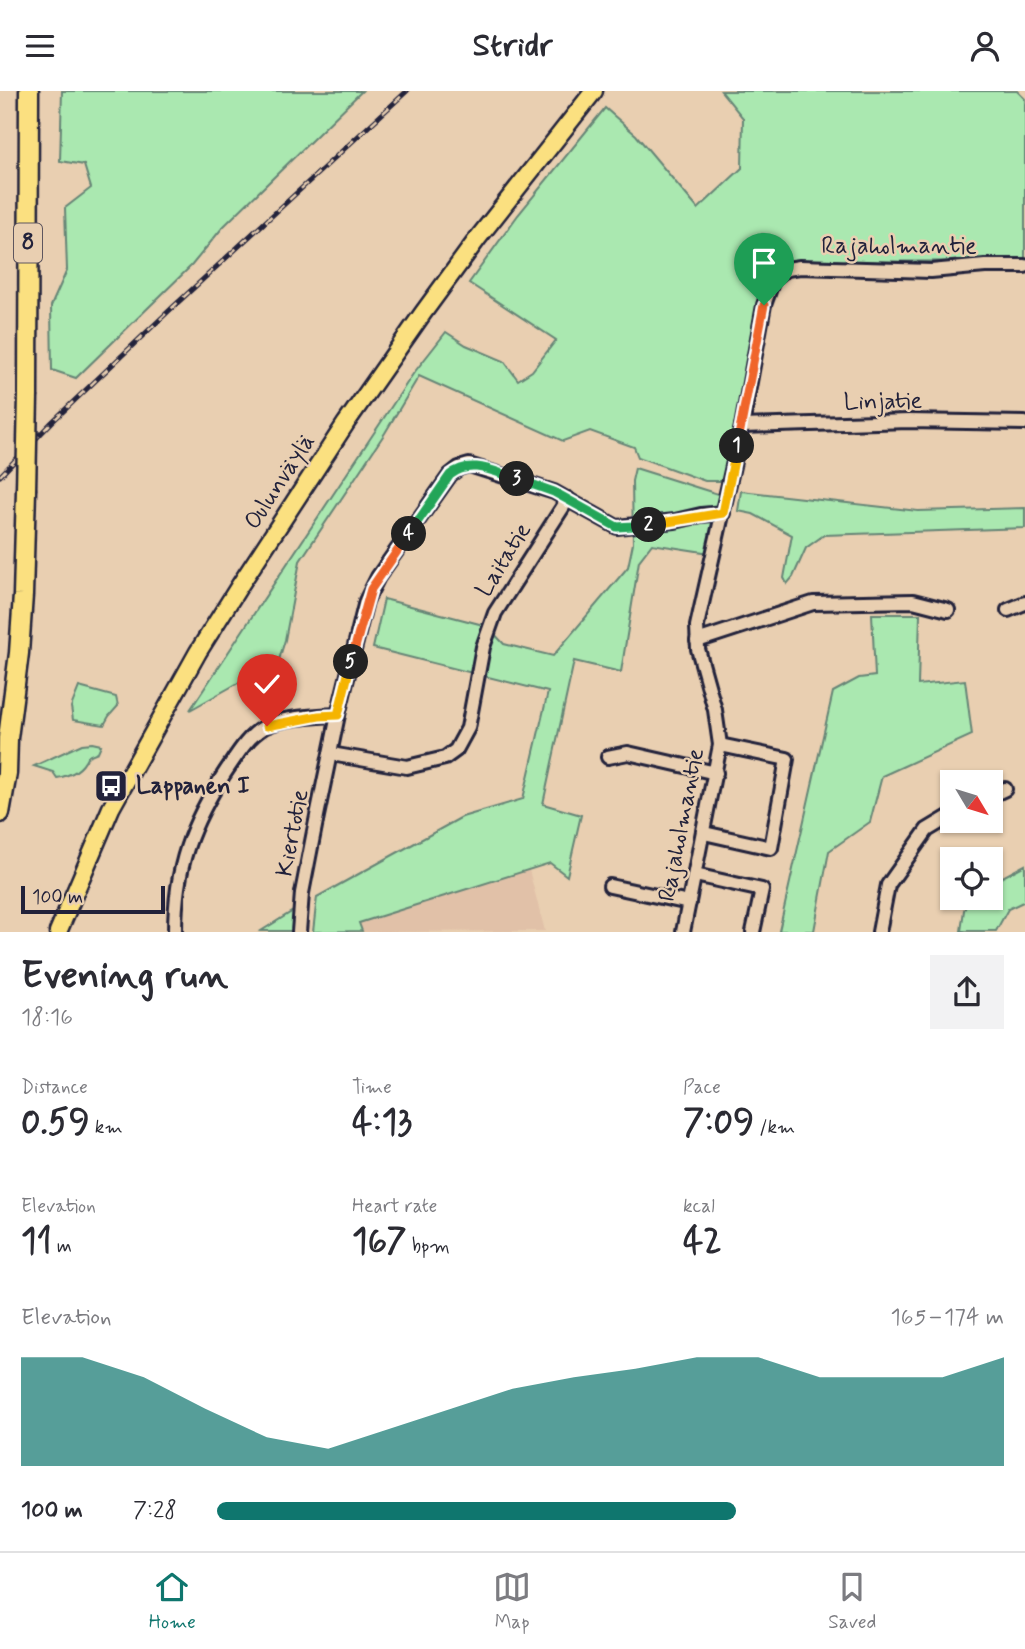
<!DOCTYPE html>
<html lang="en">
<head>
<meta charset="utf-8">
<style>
  :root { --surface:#fff; --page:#f2f2f3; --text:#2b2b33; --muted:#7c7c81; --line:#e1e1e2; --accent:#0f766e }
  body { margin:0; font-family:Mynerve,sans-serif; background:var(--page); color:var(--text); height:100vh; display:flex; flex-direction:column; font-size:26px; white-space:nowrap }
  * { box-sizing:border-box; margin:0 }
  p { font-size:23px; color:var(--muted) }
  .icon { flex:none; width:38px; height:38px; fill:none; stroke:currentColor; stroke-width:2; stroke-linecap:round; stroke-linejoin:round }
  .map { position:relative; height:841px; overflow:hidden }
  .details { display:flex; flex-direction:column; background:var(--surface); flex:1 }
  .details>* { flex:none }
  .needle { width:46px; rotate:128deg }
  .buttons { position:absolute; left:940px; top:679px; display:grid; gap:14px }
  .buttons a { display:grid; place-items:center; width:63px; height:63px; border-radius:0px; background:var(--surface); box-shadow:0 2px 5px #0004; font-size:35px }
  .scale { position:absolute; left:21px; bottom:18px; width:144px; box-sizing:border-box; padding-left:7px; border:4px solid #22223b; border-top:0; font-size:19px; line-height:24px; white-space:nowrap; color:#22223b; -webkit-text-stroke:5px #e9cfb1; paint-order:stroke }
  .pin { position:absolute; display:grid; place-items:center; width:60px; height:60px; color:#fff; margin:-72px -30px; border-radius:50% 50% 50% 0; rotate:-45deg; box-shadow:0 0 7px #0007 }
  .pin .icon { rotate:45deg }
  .km { position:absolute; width:35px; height:35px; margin:-18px; border-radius:50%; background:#222; color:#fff; font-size:19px; line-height:35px; text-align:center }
  .round { display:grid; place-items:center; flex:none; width:74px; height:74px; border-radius:0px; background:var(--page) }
  .summary { display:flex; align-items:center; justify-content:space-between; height:119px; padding:0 21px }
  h1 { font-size:38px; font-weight:700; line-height:52px }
  .stats { display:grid; grid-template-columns:repeat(3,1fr); gap:10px; height:119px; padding:7px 21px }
  .stats div { display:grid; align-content:center }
  .stats b { font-size:35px; font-weight:700 }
  .stats small { font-size:19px; font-weight:400 }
  .stats p { font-size:19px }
  .chart { height:196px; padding:14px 21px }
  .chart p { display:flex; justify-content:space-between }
  .chart svg { width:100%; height:126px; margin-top:7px; fill:var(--accent); opacity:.7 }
  ul { padding:0 21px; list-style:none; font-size:23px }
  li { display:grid; grid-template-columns:112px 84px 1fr; align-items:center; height:52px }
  li i { height:18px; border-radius:9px; background:var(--accent) }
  header { display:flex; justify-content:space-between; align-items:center; height:91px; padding:0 21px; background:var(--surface); font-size:32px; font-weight:700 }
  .dock { display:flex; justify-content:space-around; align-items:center; height:98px; border-top:2px solid var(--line); background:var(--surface); font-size:19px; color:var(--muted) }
  .dock a { display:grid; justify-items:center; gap:4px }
  .dock .current { color:var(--accent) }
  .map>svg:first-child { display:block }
</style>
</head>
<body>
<header><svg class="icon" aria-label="menu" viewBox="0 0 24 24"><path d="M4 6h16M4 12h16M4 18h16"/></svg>Stridr<svg class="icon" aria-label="person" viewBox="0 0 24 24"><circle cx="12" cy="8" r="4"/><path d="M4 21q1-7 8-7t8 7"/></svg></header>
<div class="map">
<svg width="1025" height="841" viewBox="0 0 1025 841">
  <rect width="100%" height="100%" fill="#e9cfb1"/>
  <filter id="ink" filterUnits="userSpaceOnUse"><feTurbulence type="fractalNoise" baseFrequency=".0143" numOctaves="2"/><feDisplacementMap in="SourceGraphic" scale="14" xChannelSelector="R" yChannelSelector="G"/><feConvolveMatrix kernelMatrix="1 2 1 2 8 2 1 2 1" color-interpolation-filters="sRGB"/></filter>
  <g filter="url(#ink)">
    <polygon fill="#e1c1a8" points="529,779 545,840 362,841 359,832"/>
    <g fill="#aae8b0" stroke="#668576" stroke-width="2">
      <polygon points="62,0 362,0 223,136 192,174 76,287 52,279 51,215 67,179 65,117 91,97 84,74 60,70"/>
      <polygon points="721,0 1017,0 1025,8 1025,170 793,171 781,168 778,147 762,143 753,152 753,172 765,188 727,390 705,390 638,366 634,356 590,340 563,350 419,285 385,342 300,470 285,549 272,592 240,591 190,619 413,283 446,241 466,254 504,270 518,289 532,280 556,249 469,192 518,124 605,17 636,44 698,118 742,77 743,27"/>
      <polygon points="635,377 721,404 710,462 652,453 639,470 621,581 574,570 543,713 581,724 567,785 550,772 359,832 362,840 313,841 317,806 462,726 523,708 548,601 373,557 384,508 487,535 504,553 553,565 628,476 633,452 632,390"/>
      <polygon points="741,400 918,420 1025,417 1025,437 824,444 806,457 793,486 787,493 784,487 792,444 753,423 738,420"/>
      <polygon points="872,523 920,523 918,594 965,589 972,644 882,685 870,731 829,760 814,840 779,840 833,601 859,587 875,585"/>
      <polygon points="79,596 116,606 118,615 109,625 104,634 73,629 71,616"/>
      <path d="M92 652 101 654 98 661 88 665C82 679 72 684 57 687L53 681 34 675 82 653Z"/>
      <polygon points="1025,774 1025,810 1008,818 996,840 961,840 964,819 970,807 990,807 991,792"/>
      <polygon points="298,817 296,840 261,840"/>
    </g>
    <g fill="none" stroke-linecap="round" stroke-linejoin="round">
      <defs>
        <g id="minor">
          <polyline points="742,335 909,330 1025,332"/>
          <polyline points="1008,519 1025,512"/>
          <polyline points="697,550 813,512 913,510 948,519"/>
          <polyline points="331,663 407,676 445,667 456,659 468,637 483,556 495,522 568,408"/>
          <polyline points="608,666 628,662 716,682"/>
          <polyline points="990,705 1005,698"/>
          <polyline points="704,742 771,757 787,668 720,654"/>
          <polyline points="695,784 762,799 753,841"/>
          <polyline points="610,795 689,812"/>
          <path d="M175 841C175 776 191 733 226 680 237 664 247 646 264 636 282 626 318 625 338 624"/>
          <polyline points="299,841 302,802 317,725 338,624 366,510 378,486 450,384 459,377 469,374 554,401 617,436 675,430 701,424 723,422"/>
          <polyline points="683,841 720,654 715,619 698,558 697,535 742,335 764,214 774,186 787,178 800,176 931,180 985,175 1025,175"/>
          <polyline points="879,841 888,794 927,739 952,724"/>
        </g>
        <polyline id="major" points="58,841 111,717 198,561 240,494 346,332 423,222 478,147 594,0"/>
        <g id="highway">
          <polyline points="28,305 29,0"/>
          <polyline points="0,722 7,682 8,647 19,562 23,504 26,399"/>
        </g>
      </defs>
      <use href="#minor" stroke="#22223b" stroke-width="18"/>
      <use href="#major" stroke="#22223b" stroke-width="21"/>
      <use href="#highway" stroke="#22223b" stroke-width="23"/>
      <use href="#minor" stroke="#e9cfb1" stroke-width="12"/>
      <use href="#major" stroke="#fbe080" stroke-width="16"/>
      <use href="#highway" stroke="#fbe080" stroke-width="18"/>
      <defs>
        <polyline id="rail" points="0,385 52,331 173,216 407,0"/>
      </defs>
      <use href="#rail" stroke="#22223b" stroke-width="5"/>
      <use href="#rail" stroke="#e9cfb1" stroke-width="2.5" stroke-dasharray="8" stroke-linecap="butt"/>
      <defs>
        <polyline id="highway-bridge" points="26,399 28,305"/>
      </defs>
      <use href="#highway-bridge" stroke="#22223b" stroke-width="23" stroke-linecap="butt"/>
      <use href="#highway-bridge" stroke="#fbe080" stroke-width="18"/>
    </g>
  </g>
  <g fill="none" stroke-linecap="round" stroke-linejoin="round" filter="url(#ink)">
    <defs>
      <polyline id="split-1" points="737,355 764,214"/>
      <polyline id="split-2" points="649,434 723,422 737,355"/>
      <polyline id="split-3" points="517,388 554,401 617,436 649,434"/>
      <path id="split-4" d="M409 443 450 384C471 367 494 381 517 388"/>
      <polyline id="split-5" points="351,571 371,498 409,443"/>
      <polyline id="split-6" points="267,635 319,625 338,624 351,571"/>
    </defs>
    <use href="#split-1" stroke="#fff" stroke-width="14"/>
    <use href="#split-2" stroke="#fff" stroke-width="14"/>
    <use href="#split-3" stroke="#fff" stroke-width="14"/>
    <use href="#split-4" stroke="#fff" stroke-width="14"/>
    <use href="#split-5" stroke="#fff" stroke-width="14"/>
    <use href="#split-6" stroke="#fff" stroke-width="14"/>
    <use href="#split-1" stroke="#f0652b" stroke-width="9"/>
    <use href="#split-2" stroke="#f5b400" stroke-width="9"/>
    <use href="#split-3" stroke="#22a559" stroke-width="9"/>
    <use href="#split-4" stroke="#22a559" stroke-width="9"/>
    <use href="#split-5" stroke="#f0652b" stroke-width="9"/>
    <use href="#split-6" stroke="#f5b400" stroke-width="9"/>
  </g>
  <defs>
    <symbol id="bus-square" viewBox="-11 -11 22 22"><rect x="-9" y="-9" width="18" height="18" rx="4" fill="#22223b" stroke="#e9cfb1"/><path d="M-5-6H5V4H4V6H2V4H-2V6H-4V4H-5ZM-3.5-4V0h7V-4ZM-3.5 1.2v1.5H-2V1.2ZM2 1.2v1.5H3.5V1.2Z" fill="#fff"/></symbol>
  </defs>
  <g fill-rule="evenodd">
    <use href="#bus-square" x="92" y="676" width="38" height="38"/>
  </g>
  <g text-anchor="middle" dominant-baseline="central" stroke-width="5" stroke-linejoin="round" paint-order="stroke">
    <rect fill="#e9cfb1" stroke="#5e565e" stroke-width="2" x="14" y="132.5" width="28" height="39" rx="5"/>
    <g font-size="23" font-weight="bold" fill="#22223b">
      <text x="28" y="152">8</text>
    </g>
    <g font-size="24" fill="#22223b" stroke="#e9cfb1">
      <text x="899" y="155">Rajaholmantie</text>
      <text transform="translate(883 311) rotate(-1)">Linjatie</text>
      <text transform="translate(280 391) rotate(-57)">Oulunväylä</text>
      <text transform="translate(504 469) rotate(-58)">Laitatie</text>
      <text transform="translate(682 734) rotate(-79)">Rajaholmantie</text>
      <text transform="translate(293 742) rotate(-79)">Kiertotie</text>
    </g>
    <g font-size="24" font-weight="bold" fill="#22223b" stroke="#e9cfb1" text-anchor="start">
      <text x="136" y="695">Lappanen I</text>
    </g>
  </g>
</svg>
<div class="buttons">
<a><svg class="needle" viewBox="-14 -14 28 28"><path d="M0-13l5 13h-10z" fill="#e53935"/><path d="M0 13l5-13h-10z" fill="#7c7c81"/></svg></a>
<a><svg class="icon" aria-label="locate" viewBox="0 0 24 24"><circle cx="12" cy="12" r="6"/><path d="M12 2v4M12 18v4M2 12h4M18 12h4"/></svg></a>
</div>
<div class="scale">100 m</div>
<div class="pin" style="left:764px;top:214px;background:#1e9e55"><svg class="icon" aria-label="arrive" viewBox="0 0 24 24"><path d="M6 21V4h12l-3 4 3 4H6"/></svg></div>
<div class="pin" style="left:267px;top:635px;background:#d93025"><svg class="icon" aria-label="check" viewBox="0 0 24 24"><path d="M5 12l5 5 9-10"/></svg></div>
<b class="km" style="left:737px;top:355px">1</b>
<b class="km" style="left:649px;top:434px">2</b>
<b class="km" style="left:517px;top:388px">3</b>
<b class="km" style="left:409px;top:443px">4</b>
<b class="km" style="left:351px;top:571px">5</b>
</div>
<section class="details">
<div class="summary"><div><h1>Evening run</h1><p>18:16</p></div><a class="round"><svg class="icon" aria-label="share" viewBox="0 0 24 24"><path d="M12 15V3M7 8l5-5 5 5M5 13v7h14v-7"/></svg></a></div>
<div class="stats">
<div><p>Distance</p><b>0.59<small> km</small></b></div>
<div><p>Time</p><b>4:13</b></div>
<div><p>Pace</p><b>7:09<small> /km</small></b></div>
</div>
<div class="stats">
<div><p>Elevation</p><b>11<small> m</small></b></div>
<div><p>Heart rate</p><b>167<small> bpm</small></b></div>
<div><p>kcal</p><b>42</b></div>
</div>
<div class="chart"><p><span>Elevation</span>165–174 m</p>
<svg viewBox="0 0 160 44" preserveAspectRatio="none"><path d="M0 44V6L10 6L20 13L30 24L40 34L50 38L60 31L70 24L80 17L90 13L100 10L110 6L120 6L130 13L140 13L150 13L160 6V44z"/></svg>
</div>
<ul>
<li><b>100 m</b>7:28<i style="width:66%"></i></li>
</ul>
</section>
<nav class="dock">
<a class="current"><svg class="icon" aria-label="home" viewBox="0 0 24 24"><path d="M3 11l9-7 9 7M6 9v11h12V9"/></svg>Home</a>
<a><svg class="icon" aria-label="map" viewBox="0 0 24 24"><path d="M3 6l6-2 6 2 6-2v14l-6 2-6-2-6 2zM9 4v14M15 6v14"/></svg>Map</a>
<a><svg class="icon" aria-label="saved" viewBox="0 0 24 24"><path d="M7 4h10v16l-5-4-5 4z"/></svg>Saved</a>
</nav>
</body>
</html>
